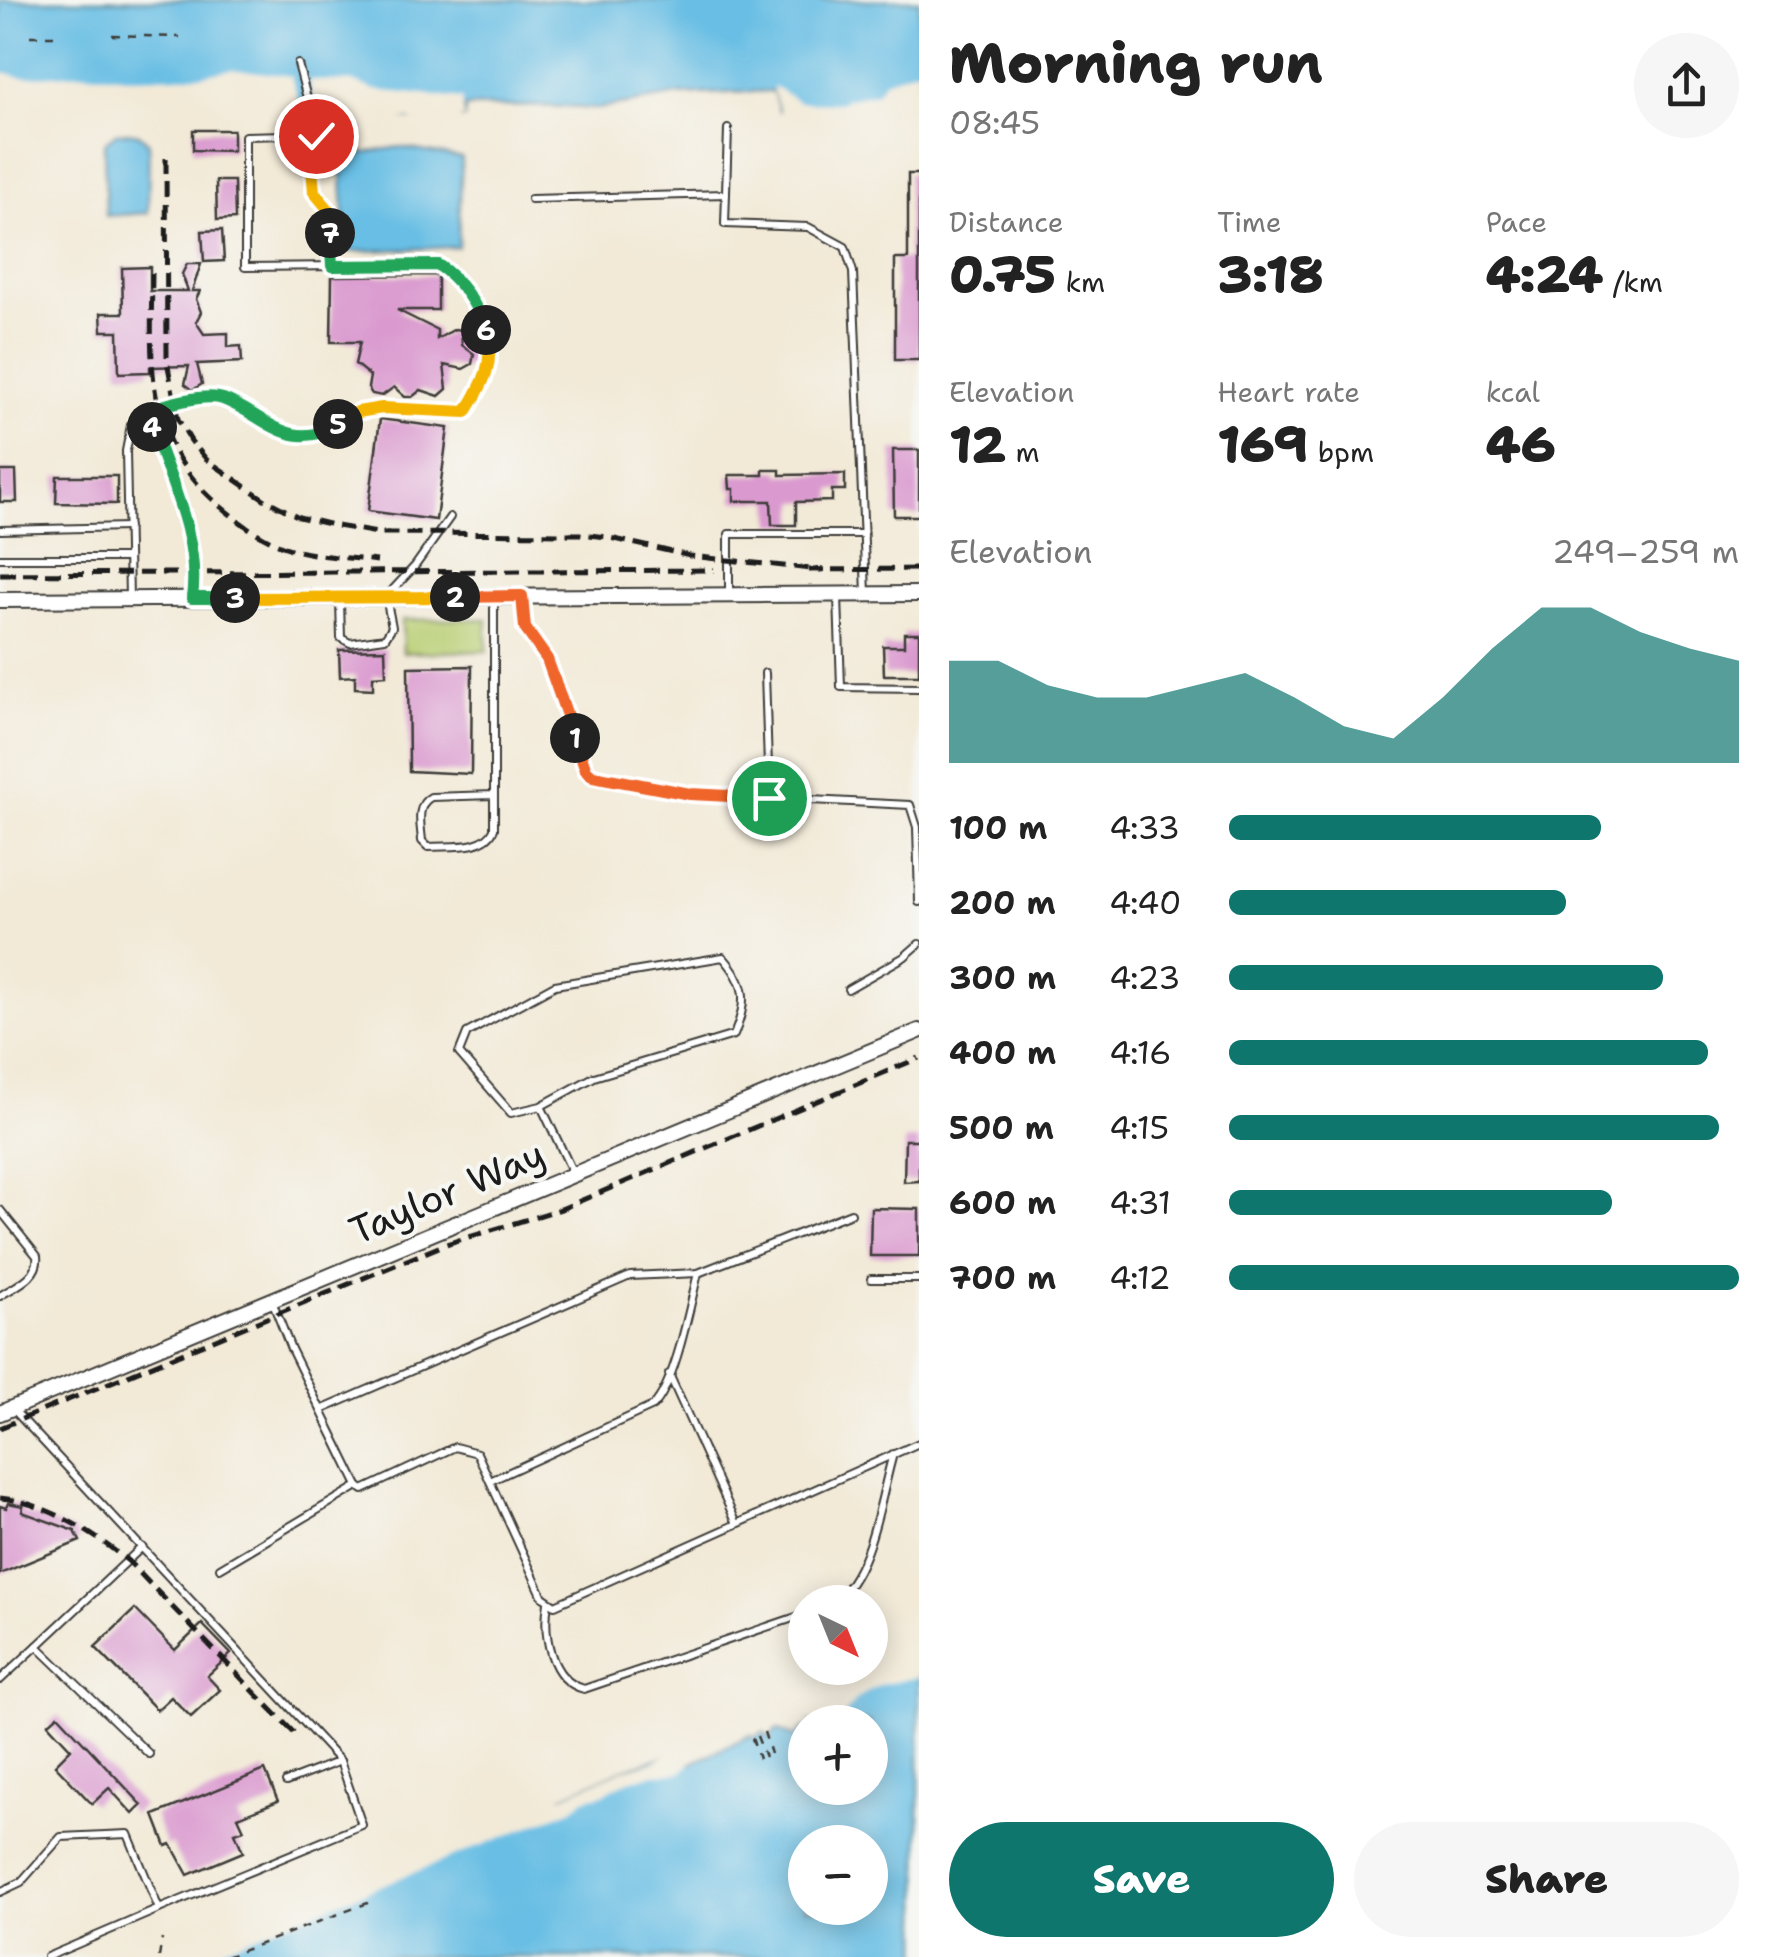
<!DOCTYPE html>
<html lang="en">
<head>
<meta charset="utf-8">
<style>
  :root { --surface:#fff; --page:#f6f6f6; --text:#222; --muted:#767676; --accent:#0f766e }
  body { margin:0; font-family:"Shantell Sans",sans-serif; background:var(--page); color:var(--text); height:100vh; display:flex; flex-direction:column; font-size:38px; white-space:nowrap }
  * { box-sizing:border-box; margin:0 }
  p { font-size:32px; color:var(--muted) }
  .icon { flex:none; width:55px; height:55px; fill:none; stroke:currentColor; stroke-width:2; stroke-linecap:round; stroke-linejoin:round }
  .map { position:relative; flex:1; overflow:hidden }
  .side { display:flex; flex-direction:column; background:var(--surface); width:850px }
  .side>* { flex:none }
  .needle { width:65px; rotate:137deg }
  .buttons { position:absolute; left:788px; top:1585px; display:grid; gap:20px }
  .buttons a { display:grid; place-items:center; width:100px; height:100px; border-radius:50%; background:var(--surface); box-shadow:0 5px 25px #0003; font-size:50px }
  .pin { position:absolute; display:grid; place-items:center; width:85px; height:85px; color:#fff; margin:-42px; border:5px solid #fff; border-radius:50%; box-shadow:0 2px 10px #0007 }
  .km { position:absolute; width:50px; height:50px; margin:-25px; border-radius:50%; background:#222; color:#fff; font-size:28px; line-height:50px; text-align:center }
  .round { display:grid; place-items:center; flex:none; width:105px; height:105px; border-radius:52px; background:var(--page) }
  .summary { display:flex; align-items:center; justify-content:space-between; height:170px; padding:0 30px }
  h1 { font-size:55px; font-weight:800; line-height:75px }
  .stats { display:grid; grid-template-columns:repeat(3,1fr); gap:15px; height:170px; padding:10px 30px }
  .stats div { display:grid; align-content:center }
  .stats b { font-size:50px; font-weight:800 }
  .stats small { font-size:28px; font-weight:400 }
  .stats p { font-size:28px }
  .chart { height:280px; padding:20px 30px }
  .chart p { display:flex; justify-content:space-between }
  .chart svg { width:100%; height:180px; margin-top:10px; fill:var(--accent); opacity:.7 }
  .cta { display:flex; gap:20px; margin-top:auto; padding:20px 30px }
  .cta a { flex:1; height:115px; border-radius:60px; background:var(--accent); color:#fff; font-size:40px; font-weight:800; line-height:115px; text-align:center }
  .cta a+a { background:var(--page); color:var(--text) }
  ul { padding:0 30px; list-style:none; font-size:32px }
  li { display:grid; grid-template-columns:160px 120px 1fr; align-items:center; height:75px }
  li i { height:25px; border-radius:12px; background:var(--accent) }
  main { display:flex; flex:1; min-height:0 }
  .map>svg:first-child { display:block }
</style>
</head>
<body>
<main>
<div class="map">
<svg width="919" height="1957" viewBox="0 0 919 1957">
  <rect width="100%" height="100%" fill="#f6f6f2"/>
  <filter id="ink" filterUnits="userSpaceOnUse"><feTurbulence type="fractalNoise" baseFrequency=".01" numOctaves="2"/><feDisplacementMap in="SourceGraphic" scale="20" xChannelSelector="R" yChannelSelector="G"/><feConvolveMatrix kernelMatrix="1 2 1 2 8 2 1 2 1" color-interpolation-filters="sRGB"/></filter>
  <filter id="wash" filterUnits="userSpaceOnUse"><feTurbulence type="fractalNoise" baseFrequency=".0048" numOctaves="4" result="noise"/><feDisplacementMap in="SourceGraphic" scale="40" xChannelSelector="R" yChannelSelector="G"/><feGaussianBlur stdDeviation="2.25" result="paint"/><feColorMatrix in="noise" values="0 0 0 0 0 0 0 0 0 0 0 0 0 0 0 0 0 1.4 0 .05"/><feComposite in="paint" operator="in"/></filter>
  <g filter="url(#wash)">
    <rect width="100%" height="100%" fill="#f2e9d6"/>
    <polygon fill="#b9cf74" stroke="#6a7648" stroke-width="2.5" points="487,619 487,651 403,653 402,620"/>
    <g fill="#67bee4" stroke="#426d80" stroke-width="2.5" fill-rule="evenodd">
      <polygon points="0,0 919,0 919,91 873,103 779,111 773,91 678,95 597,109 550,106 465,107 464,118 320,121 296,116 252,98 90,83 0,84"/>
      <polygon points="128,132 139,134 149,143 148,213 106,216 104,144 116,133"/>
      <polygon points="399,147 462,158 458,247 346,252 341,157"/>
      <path d="M919 1669V1957H143L556 1799 622 1770 665 1756 690 1764 751 1735 752 1738 764 1732 769 1738 777 1729 795 1737 805 1727V1788H870V1722H811L859 1684ZM805 1842H870V1908H805Z"/>
    </g>
    <g fill="#f2e9d6">
      <polygon points="919,68 919,96 874,108 827,116 782,116 773,91 774,86 799,102 842,103 845,99 876,93 884,81"/>
      <polygon points="232,69 291,76 306,123 251,103 90,88 0,89 0,71 20,77 87,73 137,78 201,75"/>
      <polygon points="308,80 355,82 375,90 462,99 464,118 460,118 459,123 425,124 409,119 383,125 320,126"/>
      <polygon points="919,1664 919,1677 879,1685 856,1699 839,1722 810,1722 819,1710 855,1682 886,1668"/>
      <polygon points="670,1752 688,1758 690,1764 680,1773 654,1774 629,1780 603,1794 584,1799 570,1810 202,1957 138,1957 203,1929 551,1796 563,1796 622,1770 653,1762"/>
    </g>
    <g id="blocks">
      <g fill="#da9acf">
        <polygon points="193,130 233,130 233,151 193,150"/>
        <polygon points="908,174 919,174 919,360 895,360 895,259 908,259"/>
        <polygon points="216,181 234,181 235,219 217,220"/>
        <polygon points="222,230 224,261 204,262 202,231"/>
        <polygon points="187,264 201,264 192,291 200,291 196,299 201,312 196,322 204,334 228,333 228,347 241,346 242,362 197,364 202,384 193,390 185,384 189,366 150,367 150,372 119,373 118,331 102,331 101,313 123,313 122,268 150,267 150,291 188,291 182,274"/>
        <polygon points="438,275 438,310 397,310 437,330 437,339 455,329 461,330 462,345 474,354 472,364 463,369 444,365 447,389 439,396 421,390 412,397 405,397 394,387 382,396 372,394 368,388 370,376 355,364 360,342 331,342 332,276"/>
        <polygon points="380,419 448,428 436,520 368,511"/>
        <polygon points="893,450 919,450 919,516 894,516"/>
        <polygon points="763,470 780,470 780,475 845,474 845,490 832,490 832,501 796,502 796,525 772,525 771,501 734,501 734,489 730,489 729,475 763,475"/>
        <polygon points="0,471 16,471 17,502 0,502"/>
        <polygon points="57,476 117,476 117,504 56,503"/>
        <polygon points="904,633 919,633 919,675 884,675 883,646 904,646"/>
        <polygon points="385,649 386,675 373,676 373,689 355,688 355,676 340,677 339,650"/>
        <polygon points="472,666 471,774 409,771 408,667"/>
        <polygon points="905,1140 919,1140 919,1181 904,1182"/>
        <polygon points="871,1208 919,1209 919,1256 870,1256"/>
        <polygon points="8,1503 23,1506 22,1512 75,1531 80,1541 0,1574 0,1506 6,1508"/>
        <polygon points="135,1609 175,1650 202,1624 231,1654 207,1676 220,1690 191,1717 171,1697 157,1710 95,1647"/>
        <polygon points="58,1715 142,1805 133,1814 109,1788 92,1804 55,1765 71,1749 48,1724"/>
        <polygon points="265,1770 278,1801 238,1817 244,1830 235,1833 243,1852 188,1875 171,1844 166,1846 154,1815"/>
      </g>
    </g>
  </g>
  <g filter="url(#ink)">
    <use href="#blocks" fill-opacity="0" stroke="#3c3b38" stroke-width="2.5"/>
    <g fill="none" stroke-linecap="round" stroke-linejoin="round">
      <defs>
        <g id="service">
          <polyline points="298,64 317,136 310,144"/>
          <polyline points="728,129 725,224 808,227 845,247 853,272 866,593"/>
          <polyline points="531,199 726,194"/>
          <path d="M147 412C168 471 201 535 192 598"/>
          <polyline points="0,530 128,527"/>
          <polyline points="0,558 128,558"/>
          <polyline points="729,594 729,534 863,534"/>
          <polyline points="838,596 841,687 919,688"/>
          <polyline points="523,597 525,628 547,659 587,771 593,776 690,794 910,805 917,827 919,902"/>
          <path d="M129 598 126 451 131 425C151 409 199 389 224 400 251 411 271 434 301 435 325 436 337 420 358 412 384 402 437 410 466 412 494 369 498 345 471 301 462 287 453 275 439 265L245 267V136L287 135 310 144 314 192 329 210 332 266"/>
          <path d="M494 598V829C484 851 449 845 428 847L422 841C421 826 415 805 431 797L494 795"/>
          <polyline points="340,601 341,638 350,643 385,638 392,627 386,597 415,566 450,517"/>
          <polyline points="765,673 769,798"/>
          <polyline points="848,989 904,957 919,944"/>
          <path d="M541 1106 511 1113 459 1053 467 1033 555 985 723 957C747 984 748 1001 734 1035L594 1077 541 1106 573 1173"/>
          <path d="M0 1210 37 1256C40 1277 15 1286 0 1296"/>
          <polyline points="871,1279 919,1279"/>
          <polyline points="272,1301 291,1349 358,1486 363,1490 455,1447 477,1453 543,1597 555,1605 919,1443"/>
          <polyline points="669,1374 737,1524"/>
          <polyline points="321,1410 630,1276 698,1273 851,1213"/>
          <path d="M490 1481 653 1406C675 1385 690 1305 698 1273"/>
          <polyline points="142,1547 37,1646 149,1754"/>
          <polyline points="220,1568 358,1486"/>
          <path d="M833 1602C871 1575 880 1499 893 1454"/>
          <path d="M548 1603C543 1633 549 1680 584 1689L805 1614"/>
          <polyline points="0,1680 37,1646"/>
          <polyline points="286,1782 340,1761"/>
          <polyline points="0,1892 21,1882 61,1837 128,1834 159,1909 362,1825 340,1761 13,1409"/>
          <polyline points="47,1957 159,1909"/>
        </g>
        <g id="tertiary">
          <polyline points="0,600 919,594"/>
          <polyline points="0,1413 919,1031"/>
        </g>
      </defs>
      <use href="#service" stroke="#3c3b38" stroke-width="10"/>
      <use href="#tertiary" stroke="#3c3b38" stroke-width="18"/>
      <g stroke="#3c3b38" stroke-width="2.5" stroke-dasharray="8 8" stroke-linecap="butt">
        <polyline points="112,35 180,37"/>
        <polyline points="30,36 60,36"/>
        <polyline points="764,1732 771,1754"/>
        <polyline points="757,1736 765,1757"/>
        <polyline points="752,1738 759,1759"/>
        <polyline points="159,1957 162,1939"/>
        <polyline points="226,1957 373,1901"/>
      </g>
      <use href="#service" stroke="#fff" stroke-width="6"/>
      <use href="#tertiary" stroke="#fff" stroke-width="14"/>
      <g stroke="#1c1c1c" stroke-width="5" stroke-dasharray="15 8" stroke-linecap="butt">
        <polyline points="166,158 167,361 178,419 191,441 207,460 264,499 299,517 337,526 378,533 580,534 606,537 690,556 821,570"/>
        <path d="M152 273C151 366 143 440 220 506 239 522 261 538 285 547 313 557 347 557 377 561"/>
        <polyline points="809,570 919,569"/>
        <polyline points="0,574 714,570"/>
        <polyline points="0,1428 446,1244 561,1209 919,1058"/>
        <path d="M0 1498C45 1502 93 1533 128 1561L298 1737"/>
      </g>
    </g>
  </g>
  <g fill="none" stroke-linecap="round" stroke-linejoin="round" filter="url(#ink)">
    <defs>
      <polyline id="split-1" points="575,738 586,770 593,776 690,794 769,798"/>
      <polyline id="split-2" points="455,597 522,596 525,628 547,659 575,738"/>
      <polyline id="split-3" points="235,598 455,597"/>
      <path id="split-4" d="M152 427C171 483 200 539 192 598H235"/>
      <path id="split-5" d="M152 427 147 412C165 404 205 393 223 399 264 414 289 455 338 424"/>
      <path id="split-6" d="M338 424 358 412 382 408 466 412C483 385 496 361 486 330"/>
      <path id="split-7" d="M330 233 332 266 438 265C460 279 478 306 486 330"/>
      <polyline id="split-8" points="316,136 310,144 314,192 329,210 330,233"/>
    </defs>
    <use href="#split-1" stroke="#fff" stroke-width="20"/>
    <use href="#split-2" stroke="#fff" stroke-width="20"/>
    <use href="#split-3" stroke="#fff" stroke-width="20"/>
    <use href="#split-4" stroke="#fff" stroke-width="20"/>
    <use href="#split-5" stroke="#fff" stroke-width="20"/>
    <use href="#split-6" stroke="#fff" stroke-width="20"/>
    <use href="#split-7" stroke="#fff" stroke-width="20"/>
    <use href="#split-8" stroke="#fff" stroke-width="20"/>
    <use href="#split-1" stroke="#f0652b" stroke-width="12"/>
    <use href="#split-2" stroke="#f0652b" stroke-width="12"/>
    <use href="#split-3" stroke="#f5b400" stroke-width="12"/>
    <use href="#split-4" stroke="#22a559" stroke-width="12"/>
    <use href="#split-5" stroke="#22a559" stroke-width="12"/>
    <use href="#split-6" stroke="#f5b400" stroke-width="12"/>
    <use href="#split-7" stroke="#22a559" stroke-width="12"/>
    <use href="#split-8" stroke="#f5b400" stroke-width="12"/>
  </g>
  <g text-anchor="middle" dominant-baseline="central" stroke-width="8" stroke-linejoin="round" paint-order="stroke">
    <g font-size="38" fill="#1c1c1c" stroke="#f6f6f2">
      <text transform="translate(447 1192) rotate(-23)">Taylor Way</text>
    </g>
  </g>
</svg>
<div class="buttons">
<a><svg class="needle" viewBox="-14 -14 28 28"><path d="M0-13l5 13h-10z" fill="#e53935"/><path d="M0 13l5-13h-10z" fill="#767676"/></svg></a>
<a>+</a>
<a>−</a>
</div>
<div class="pin" style="left:769px;top:798px;background:#1e9e55"><svg class="icon" aria-label="arrive" viewBox="0 0 24 24"><path d="M6 21V4h12l-3 4 3 4H6"/></svg></div>
<div class="pin" style="left:316px;top:136px;background:#d93025"><svg class="icon" aria-label="check" viewBox="0 0 24 24"><path d="M5 12l5 5 9-10"/></svg></div>
<b class="km" style="left:575px;top:738px">1</b>
<b class="km" style="left:455px;top:597px">2</b>
<b class="km" style="left:235px;top:598px">3</b>
<b class="km" style="left:152px;top:427px">4</b>
<b class="km" style="left:338px;top:424px">5</b>
<b class="km" style="left:486px;top:330px">6</b>
<b class="km" style="left:330px;top:233px">7</b>
</div>
<section class="side">
<div class="summary"><div><h1>Morning run</h1><p>08:45</p></div><a class="round"><svg class="icon" aria-label="share" viewBox="0 0 24 24"><path d="M12 15V3M7 8l5-5 5 5M5 13v7h14v-7"/></svg></a></div>
<div class="stats">
<div><p>Distance</p><b>0.75<small> km</small></b></div>
<div><p>Time</p><b>3:18</b></div>
<div><p>Pace</p><b>4:24<small> /km</small></b></div>
</div>
<div class="stats">
<div><p>Elevation</p><b>12<small> m</small></b></div>
<div><p>Heart rate</p><b>169<small> bpm</small></b></div>
<div><p>kcal</p><b>46</b></div>
</div>
<div class="chart"><p><span>Elevation</span>249–259 m</p>
<svg viewBox="0 0 160 44" preserveAspectRatio="none"><path d="M0 44V19L10 19L20 25L30 28L40 28L50 25L60 22L70 28L80 35L90 38L100 28L110 16L120 6L130 6L140 12L150 16L160 19V44z"/></svg>
</div>
<ul>
<li><b>100 m</b>4:33<i style="width:73%"></i></li>
<li><b>200 m</b>4:40<i style="width:66%"></i></li>
<li><b>300 m</b>4:23<i style="width:85%"></i></li>
<li><b>400 m</b>4:16<i style="width:94%"></i></li>
<li><b>500 m</b>4:15<i style="width:96%"></i></li>
<li><b>600 m</b>4:31<i style="width:75%"></i></li>
<li><b>700 m</b>4:12<i style="width:100%"></i></li>
</ul>
<div class="cta"><a>Save</a><a>Share</a></div>
</section>
</main>
</body>
</html>
